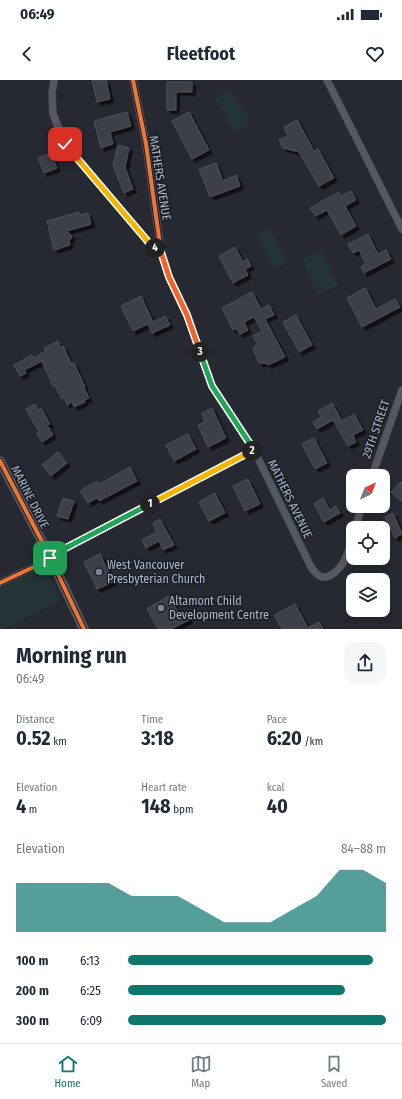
<!DOCTYPE html>
<html lang="en">
<head>
<meta charset="utf-8">
<style>
  :root { --surface:#fff; --page:#f6f6f7; --text:#1f2937; --muted:#747a83; --line:#e0e1e3; --accent:#0f766e }
  body { margin:0; font-family:"Fira Sans Condensed",sans-serif; background:var(--page); color:var(--text); height:100vh; display:flex; flex-direction:column; font-size:15px; white-space:nowrap }
  * { box-sizing:border-box; margin:0 }
  p { font-size:13px; color:var(--muted) }
  .icon { flex:none; width:22px; height:22px; fill:none; stroke:currentColor; stroke-width:2; stroke-linecap:round; stroke-linejoin:round }
  .map { position:relative; height:549px; overflow:hidden }
  .details { display:flex; flex-direction:column; background:var(--surface); flex:1 }
  .details>* { flex:none }
  .needle { width:26px; rotate:43deg }
  .controls { position:absolute; left:346px; top:389px; display:grid; gap:8px }
  .controls a { display:grid; place-items:center; width:44px; height:44px; border-radius:8px; background:var(--surface); box-shadow:0 2px 6px #0003; font-size:20px }
  .pin { position:absolute; display:grid; place-items:center; width:34px; height:34px; color:#fff; margin:-17px; border-radius:8px; box-shadow:0 2px 6px #0006 }
  .km { position:absolute; width:20px; height:20px; margin:-10px; border-radius:50%; background:#222; color:#fff; font-size:11px; line-height:20px; text-align:center }
  .round { display:grid; place-items:center; flex:none; width:42px; height:42px; border-radius:12px; background:var(--page) }
  .summary { display:flex; align-items:center; justify-content:space-between; height:68px; padding:0 16px }
  h1 { font-size:22px; font-weight:700; line-height:30px }
  .figures { display:grid; grid-template-columns:repeat(3,1fr); gap:6px; height:68px; padding:4px 16px }
  .figures div { display:grid; align-content:center }
  .figures b { font-size:20px; font-weight:700 }
  .figures small { font-size:11px; font-weight:400 }
  .figures p { font-size:11px }
  .chart { height:112px; padding:8px 16px }
  .chart p { display:flex; justify-content:space-between }
  .chart svg { width:100%; height:72px; margin-top:4px; fill:var(--accent); opacity:.7 }
  ul { padding:0 16px; list-style:none; font-size:13px }
  li { display:grid; grid-template-columns:64px 48px 1fr; align-items:center; height:30px }
  li i { height:10px; border-radius:5px; background:var(--accent) }
  .status { display:flex; justify-content:space-between; align-items:center; height:28px; padding:0 20px; background:var(--surface); direction:ltr }
  .status svg { height:11px; fill:currentColor }
  header { display:flex; justify-content:space-between; align-items:center; height:52px; padding:0 16px; background:var(--surface); font-size:18px; font-weight:700 }
  .dock { display:flex; justify-content:space-around; align-items:center; height:56px; border-top:1px solid var(--line); background:var(--surface); font-size:11px; color:var(--muted) }
  .dock a { display:grid; justify-items:center; gap:2px }
  .dock .active { color:var(--accent) }
  .map>svg:first-child { display:block }
</style>
</head>
<body>
<div class="status"><b>06:49</b><svg viewBox="0 0 49 12"><path d="M0 12V9h3v3zM5 12V6h3v6zM10 12V3h3v9zM15 12V0h3v12zM26 1h20v11H26zM47 4h2v5h-2z"/></svg></div>
<header><svg class="icon" aria-label="back" viewBox="0 0 24 24"><path d="M15 5l-7 7 7 7"/></svg>Fleetfoot<svg class="icon" aria-label="heart" viewBox="0 0 24 24"><path d="M12 20l-8-8c-3-5 5-10 8-4 3-6 11-1 8 4z"/></svg></header>
<div class="map">
<svg width="402" height="549" viewBox="0 0 402 549">
  <defs>
    <filter id="shadow"><feDropShadow dx="3.5" dy="3.5" stdDeviation="0" flood-color="#0009"/></filter>
  </defs>
  <rect width="100%" height="100%" fill="#262931"/>
  <g fill="#233337">
    <polygon points="230,8 251,42 235,52 214,18"/>
    <polygon points="271,148 288,183 275,189 257,155"/>
    <polygon points="322,171 338,206 318,215 302,180"/>
    <polygon points="43,490 47,491 61,521 4,549 0,549 0,508 37,491"/>
  </g>
  <g fill="#3d4048" stroke="#4d5159" filter="url(#shadow)">
    <polygon points="92,0 106,0 110,19 97,22"/>
    <polygon points="167,2 192,2 192,12 176,12 176,30 167,30"/>
    <polygon points="127,32 131,46 110,52 113,64 101,68 94,41"/>
    <polygon points="189,32 209,70 192,79 172,41"/>
    <polygon points="297,40 314,71 318,69 334,98 319,106 299,72 283,68 279,60 288,56 284,47"/>
    <polygon points="118,65 129,68 125,87 133,109 124,113 113,85"/>
    <polygon points="50,73 57,88 44,93 38,78"/>
    <polygon points="216,83 223,101 236,95 240,106 210,117 199,89"/>
    <polygon points="351,111 356,120 345,126 356,146 341,155 327,130 315,136 310,128 339,112 341,116"/>
    <polygon points="79,132 79,135 88,133 91,144 67,151 72,156 71,159 69,160 70,165 54,170 47,141"/>
    <polygon points="368,154 378,174 386,170 391,179 364,193 361,187 366,184 359,170 353,173 348,164"/>
    <polygon points="235,167 243,182 247,179 251,186 245,189 248,195 233,203 219,176"/>
    <polygon points="365,208 376,229 395,219 400,227 362,247 347,218"/>
    <polygon points="252,212 261,229 269,225 274,235 265,239 285,277 268,285 266,283 259,283 253,269 257,263 253,256 262,251 254,237 244,242 248,250 240,254 236,248 233,250 222,228"/>
    <polygon points="141,216 153,242 165,236 170,245 152,253 148,244 133,251 121,226"/>
    <polygon points="296,235 312,265 299,272 283,242"/>
    <polygon points="58,261 60,267 63,266 71,283 74,283 85,307 84,308 89,318 84,320 85,322 74,327 72,322 67,325 64,318 62,319 55,306 53,306 42,281 24,290 26,293 20,296 14,285 32,275 34,278 46,271 44,268"/>
    <polygon points="332,323 342,341 354,334 363,350 353,355 356,362 348,366 333,340 317,349 313,342 321,337 318,331"/>
    <polygon points="35,324 38,330 41,328 50,344 47,345 53,355 42,362 37,353 39,352 26,329"/>
    <polygon points="212,328 226,358 208,367 198,345 205,342 202,333"/>
    <polygon points="188,354 196,369 174,381 166,365"/>
    <polygon points="314,358 327,383 315,389 302,364"/>
    <polygon points="58,372 67,383 51,396 42,385"/>
    <polygon points="130,387 137,401 99,421 97,418 88,423 80,411 97,401 99,404"/>
    <polygon points="248,399 260,424 245,431 233,406"/>
    <polygon points="402,401 402,422 391,412"/>
    <polygon points="215,413 225,433 209,441 199,422"/>
    <polygon points="63,418 74,421 68,439 57,436"/>
    <polygon points="323,418 330,430 336,426 340,433 324,442 314,424"/>
    <polygon points="393,433 402,454 395,458 385,437"/>
    <polygon points="160,439 174,465 163,470 159,461 146,468 142,460 157,452 153,443"/>
    <polygon points="100,474 113,502 97,509 84,482"/>
    <polygon points="169,516 180,536 186,533 189,540 171,549 158,549 147,529"/>
    <polygon points="295,524 308,548 319,542 323,549 282,549 274,535"/>
  </g>
  <g fill="none" stroke-linecap="round" stroke-linejoin="round">
    <defs>
      <g id="minor">
        <polyline points="54,0 52,13 53,34 65,64 150,164 161,172"/>
        <path d="M133 0 146 64 161 172 169 197 187 235 212 306 254 370 311 487C316 494 322 501 331 495 346 486 348 471 353 455"/>
        <polyline points="327,0 402,149"/>
        <polyline points="372,396 402,310"/>
        <polyline points="355,448 362,426"/>
        <polyline points="0,503 40,484 60,471 254,370"/>
      </g>
      <polyline id="major" points="0,381 46,469 84,549"/>
    </defs>
    <use href="#minor" stroke="#43454c" stroke-width="8"/>
    <use href="#major" stroke="#42464e" stroke-width="10"/>
    <use href="#minor" stroke="#555860" stroke-width="7"/>
    <use href="#major" stroke="#575a62" stroke-width="9"/>
    <defs>
      <g id="cycleway">
        <polyline points="0,381 46,469 84,549"/>
        <polyline points="0,503 40,484 60,471 254,370 212,306 187,235 169,197 161,172 146,64 133,0"/>
      </g>
    </defs>
    <use href="#cycleway" stroke="#191f2b" stroke-width="6"/>
    <use href="#cycleway" stroke="#f07635" stroke-width="4"/>
  </g>
  <g fill="none" stroke-linecap="round" stroke-linejoin="round">
    <defs>
      <polyline id="split-1" points="50,478 60,471 150,424"/>
      <polyline id="split-2" points="150,424 252,371"/>
      <polyline id="split-3" points="200,272 212,306 254,370 252,371"/>
      <polyline id="split-4" points="155,168 161,172 169,197 187,235 200,272"/>
      <polyline id="split-5" points="65,64 150,164 155,168"/>
    </defs>
    <use href="#split-1" stroke="#fff" stroke-width="8"/>
    <use href="#split-2" stroke="#fff" stroke-width="8"/>
    <use href="#split-3" stroke="#fff" stroke-width="8"/>
    <use href="#split-4" stroke="#fff" stroke-width="8"/>
    <use href="#split-5" stroke="#fff" stroke-width="8"/>
    <use href="#split-1" stroke="#22a559" stroke-width="5"/>
    <use href="#split-2" stroke="#f5b400" stroke-width="5"/>
    <use href="#split-3" stroke="#22a559" stroke-width="5"/>
    <use href="#split-4" stroke="#f0652b" stroke-width="5"/>
    <use href="#split-5" stroke="#f5b400" stroke-width="5"/>
  </g>
  <g fill="#7e8390" stroke="#191f2b" stroke-width="1.5">
    <circle cx="99" cy="492" r="4"/>
    <circle cx="161" cy="528" r="4"/>
  </g>
  <g text-anchor="middle" dominant-baseline="central" stroke-width="3" stroke-linejoin="round" paint-order="stroke">
    <g font-size="12" fill="#aeb4c3" stroke="#191f2b">
      <text transform="translate(160 98) rotate(81)">MATHERS AVENUE</text>
      <text transform="translate(376 349) rotate(-71)">29TH STREET</text>
      <text transform="translate(30 417) rotate(63)">MARINE DRIVE</text>
      <text transform="translate(290 419) rotate(64)">MATHERS AVENUE</text>
    </g>
    <g font-size="12" fill="#aeb4c3" stroke="#191f2b" text-anchor="start">
      <text x="107" y="485">West Vancouver<tspan x="107" dy="14">Presbyterian Church</tspan></text>
      <text x="169" y="521">Altamont Child<tspan x="169" dy="14">Development Centre</tspan></text>
    </g>
  </g>
</svg>
<div class="controls">
<a><svg class="needle" viewBox="-14 -14 28 28"><path d="M0-13l5 13h-10z" fill="#e53935"/><path d="M0 13l5-13h-10z" fill="#747a83"/></svg></a>
<a><svg class="icon" aria-label="locate" viewBox="0 0 24 24"><circle cx="12" cy="12" r="6"/><path d="M12 2v4M12 18v4M2 12h4M18 12h4"/></svg></a>
<a><svg class="icon" aria-label="layers" viewBox="0 0 24 24"><path d="M12 4l9 5-9 5-9-5zM3 14l9 5 9-5"/></svg></a>
</div>
<div class="pin" style="left:50px;top:478px;background:#1e9e55"><svg class="icon" aria-label="arrive" viewBox="0 0 24 24"><path d="M6 21V4h12l-3 4 3 4H6"/></svg></div>
<div class="pin" style="left:65px;top:64px;background:#d93025"><svg class="icon" aria-label="check" viewBox="0 0 24 24"><path d="M5 12l5 5 9-10"/></svg></div>
<b class="km" style="left:150px;top:424px">1</b>
<b class="km" style="left:252px;top:371px">2</b>
<b class="km" style="left:200px;top:272px">3</b>
<b class="km" style="left:155px;top:168px">4</b>
</div>
<section class="details">
<div class="summary"><div><h1>Morning run</h1><p>06:49</p></div><a class="round"><svg class="icon" aria-label="share" viewBox="0 0 24 24"><path d="M12 15V3M7 8l5-5 5 5M5 13v7h14v-7"/></svg></a></div>
<div class="figures">
<div><p>Distance</p><b>0.52<small> km</small></b></div>
<div><p>Time</p><b>3:18</b></div>
<div><p>Pace</p><b>6:20<small> /km</small></b></div>
</div>
<div class="figures">
<div><p>Elevation</p><b>4<small> m</small></b></div>
<div><p>Heart rate</p><b>148<small> bpm</small></b></div>
<div><p>kcal</p><b>40</b></div>
</div>
<div class="chart"><p><span>Elevation</span>84–88 m</p>
<svg viewBox="0 0 160 44" preserveAspectRatio="none"><path d="M0 44V14L10 14L20 14L30 14L40 14L50 22L60 22L70 22L80 30L90 38L100 38L110 38L120 30L130 22L140 6L150 6L160 14V44z"/></svg>
</div>
<ul>
<li><b>100 m</b>6:13<i style="width:95%"></i></li>
<li><b>200 m</b>6:25<i style="width:84%"></i></li>
<li><b>300 m</b>6:09<i style="width:100%"></i></li>
</ul>
</section>
<nav class="dock">
<a class="active"><svg class="icon" aria-label="home" viewBox="0 0 24 24"><path d="M3 11l9-7 9 7M6 9v11h12V9"/></svg>Home</a>
<a><svg class="icon" aria-label="map" viewBox="0 0 24 24"><path d="M3 6l6-2 6 2 6-2v14l-6 2-6-2-6 2zM9 4v14M15 6v14"/></svg>Map</a>
<a><svg class="icon" aria-label="saved" viewBox="0 0 24 24"><path d="M7 4h10v16l-5-4-5 4z"/></svg>Saved</a>
</nav>
</body>
</html>
